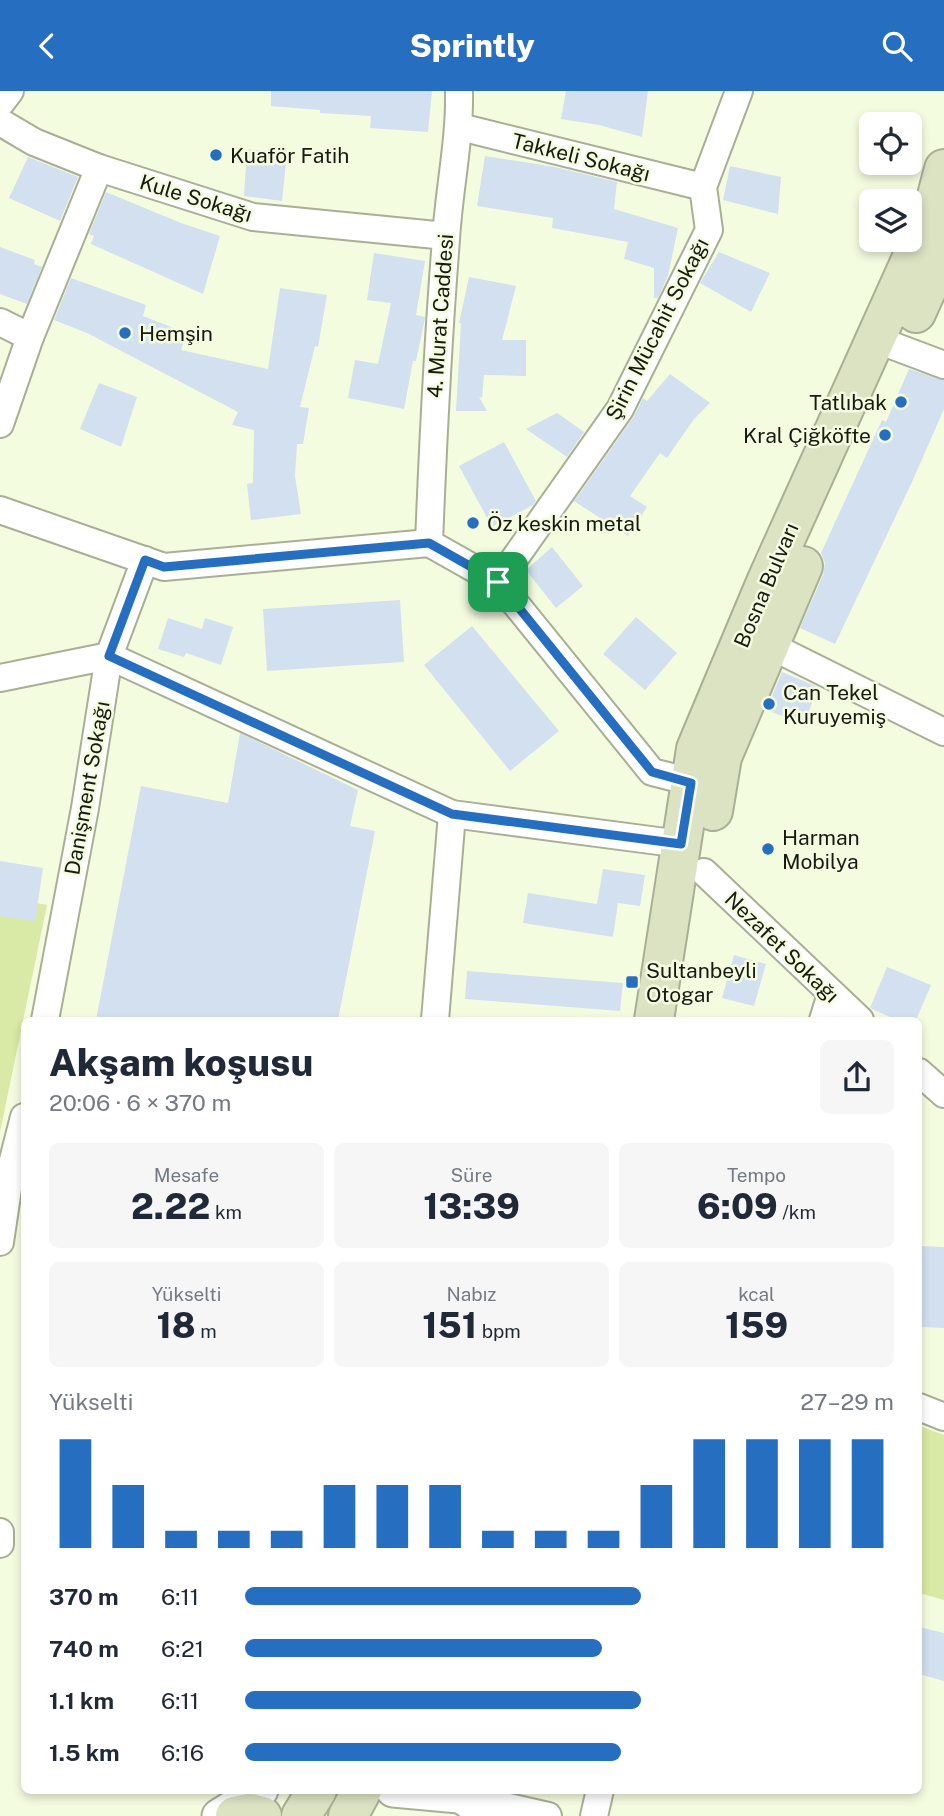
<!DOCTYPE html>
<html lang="tr">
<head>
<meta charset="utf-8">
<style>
  :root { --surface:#fff; --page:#f6f6f7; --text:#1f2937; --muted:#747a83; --accent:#266ebf }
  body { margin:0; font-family:"Public Sans",sans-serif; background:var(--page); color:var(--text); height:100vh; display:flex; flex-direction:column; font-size:26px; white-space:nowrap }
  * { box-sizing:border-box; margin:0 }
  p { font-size:23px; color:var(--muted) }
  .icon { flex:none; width:38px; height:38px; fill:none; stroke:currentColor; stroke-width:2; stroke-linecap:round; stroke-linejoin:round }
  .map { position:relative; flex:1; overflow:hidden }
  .drawer { position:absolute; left:21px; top:926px; width:901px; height:777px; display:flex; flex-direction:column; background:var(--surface); border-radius:10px; box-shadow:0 4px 10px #0003 }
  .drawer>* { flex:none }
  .fabs { position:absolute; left:859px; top:21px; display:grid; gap:14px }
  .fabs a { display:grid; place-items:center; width:63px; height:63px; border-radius:10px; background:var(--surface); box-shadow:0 4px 10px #0003; font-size:35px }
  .pin { position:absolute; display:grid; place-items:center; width:60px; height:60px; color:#fff; margin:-30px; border-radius:14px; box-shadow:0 4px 10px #0006 }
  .round { display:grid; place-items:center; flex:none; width:74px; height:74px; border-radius:10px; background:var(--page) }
  .headline { display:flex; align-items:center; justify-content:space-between; height:119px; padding:0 28px }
  h1 { font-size:38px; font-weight:800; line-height:52px }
  .figures { display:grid; grid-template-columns:repeat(3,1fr); gap:10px; height:119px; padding:7px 28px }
  .figures div { display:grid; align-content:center; border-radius:10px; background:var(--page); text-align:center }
  .figures b { font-size:35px; font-weight:800 }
  .figures small { font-size:19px; font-weight:400 }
  .figures p { font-size:19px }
  .chart { height:196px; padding:14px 28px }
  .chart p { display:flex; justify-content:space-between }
  .chart svg { width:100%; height:126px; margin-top:7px; stroke:var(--accent); stroke-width:6 }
  ul { padding:0 28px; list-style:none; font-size:23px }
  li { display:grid; grid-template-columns:112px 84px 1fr; align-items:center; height:52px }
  li i { height:18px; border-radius:9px; background:var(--accent) }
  header { display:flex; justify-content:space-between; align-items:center; height:91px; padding:0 28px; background:var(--accent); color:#fff; font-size:32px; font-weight:800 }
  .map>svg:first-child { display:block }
</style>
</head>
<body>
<header><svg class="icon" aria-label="back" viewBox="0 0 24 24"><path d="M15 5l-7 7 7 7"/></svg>Sprintly<svg class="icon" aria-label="search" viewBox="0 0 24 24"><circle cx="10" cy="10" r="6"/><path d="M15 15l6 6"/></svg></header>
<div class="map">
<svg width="944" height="1725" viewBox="0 0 944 1725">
  <rect width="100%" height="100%" fill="#f4fce0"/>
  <g fill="#d8eaa5">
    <polygon points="0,805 47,814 0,1041"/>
    <polygon points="919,1335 944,1344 944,1509 919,1502"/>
  </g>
  <g fill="#d3e0ef">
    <polygon points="271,0 432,0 428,41 370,37 371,25 320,22 320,19 271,15"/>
    <polygon points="566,0 648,0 642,46 599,34 561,28"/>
    <polygon points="247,58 287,62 282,110 244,105"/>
    <polygon points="485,65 555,76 617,91 614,118 678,137 668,185 658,207 654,207 654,177 624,168 628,151 552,137 553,127 477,115"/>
    <polygon points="28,66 78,86 60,130 9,107"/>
    <polygon points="730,75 781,86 778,123 723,109"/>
    <polygon points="106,101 181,132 220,145 203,203 91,153 94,145 89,143"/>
    <polygon points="0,156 35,169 34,173 42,176 27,213 0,203"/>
    <polygon points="719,161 770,182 751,221 700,192"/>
    <polygon points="374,162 425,170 416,224 425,226 424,232 416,270 413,270 404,318 348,307 355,269 378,273 391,212 367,209"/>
    <polygon points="469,186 516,195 502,249 526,249 526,285 484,284 482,307 479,306 487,320 456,320 461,232 459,232"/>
    <polygon points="71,187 146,214 143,225 187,242 181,259 268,278 280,197 327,204 318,256 315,255 300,316 309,317 303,353 297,353 295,385 301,423 251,429 247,393 253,392 254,339 232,334 238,321 87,242 54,229"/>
    <polygon points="909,278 944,289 944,318 912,391 835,553 800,537 823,484 825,472 821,462 882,329 886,331"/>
    <polygon points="670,283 710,312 694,328 667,367 660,362 630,405 647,416 628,445 574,410 633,327 643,307 647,310"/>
    <polygon points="99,292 137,306 121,356 80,338"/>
    <polygon points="557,322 584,341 567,366 526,338"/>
    <polygon points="504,351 536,410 533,414 492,436 459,375"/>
    <polygon points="552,456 583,495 556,517 526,479"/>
    <polygon points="400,509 404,571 267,580 263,518"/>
    <polygon points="636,526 677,562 645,599 603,563"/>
    <polygon points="168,527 202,538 205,527 233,536 221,574 186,562 184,566 158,558"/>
    <polygon points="472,535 559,640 510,680 424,574"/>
    <polygon points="782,581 818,596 804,633 766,619"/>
    <polygon points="240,642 358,699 350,735 375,740 338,929 96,929 141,695 228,712"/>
    <polygon points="0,770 43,777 35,830 0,825"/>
    <polygon points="603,778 645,784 640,815 618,812 613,846 523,832 528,802 597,813"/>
    <polygon points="734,864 766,873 754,915 722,907"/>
    <polygon points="887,876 931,894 916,929 897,929 870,917"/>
    <polygon points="467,880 623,892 620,920 465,908"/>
    <polygon points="919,1155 944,1156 944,1237 919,1236"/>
    <polygon points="919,1536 944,1542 944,1590 919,1583"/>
  </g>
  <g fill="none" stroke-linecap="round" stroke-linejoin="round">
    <defs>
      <g id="minor">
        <polyline points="0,13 10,0"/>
        <polyline points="0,31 34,51 99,77 253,126 446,145"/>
        <polyline points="460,36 703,96"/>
        <polyline points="0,231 30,246"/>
        <polyline points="875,248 944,274"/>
        <polyline points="0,333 30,246 99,77"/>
        <polyline points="0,419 164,476 429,452 498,491 652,681 707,695"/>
        <path d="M429 452C433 350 438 250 446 148 449 98 460 50 459 0"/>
        <polyline points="498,491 620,318 709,139 703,96 739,0"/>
        <polyline points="769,554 944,641"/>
        <polyline points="0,587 109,565 452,723 681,753"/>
        <polyline points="704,781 860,929"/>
        <polyline points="45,929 85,717 109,565 145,469"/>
        <polyline points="435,929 452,723"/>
        <polyline points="823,929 831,903"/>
        <polyline points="919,981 944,1003"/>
        <polyline points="0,1151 11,1077 24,1026"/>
        <polyline points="919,1316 944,1326"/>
        <polyline points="0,1441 0,1453"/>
        <polyline points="464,1706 548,1725"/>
        <polyline points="594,1725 600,1699"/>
      </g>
      <g id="tertiary">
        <polyline points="393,1699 459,1705"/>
        <polyline points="455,1699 486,1725"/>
        <polyline points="219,1725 261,1699"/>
      </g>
      <g id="secondary">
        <polyline points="916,222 944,160"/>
        <polyline points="713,720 722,666 803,475"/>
        <polyline points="654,929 696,658 767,489 933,120 944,78"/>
        <polyline points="235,1725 250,1722 262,1725"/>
        <polyline points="301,1725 317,1699"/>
        <polyline points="348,1725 362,1699"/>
      </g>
    </defs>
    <use href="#minor" stroke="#a7af95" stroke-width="30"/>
    <use href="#tertiary" stroke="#a7af95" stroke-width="37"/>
    <use href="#secondary" stroke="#a7af95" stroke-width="42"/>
    <use href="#minor" stroke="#fff" stroke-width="26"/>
    <use href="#tertiary" stroke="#fff" stroke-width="33"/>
    <use href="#secondary" stroke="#dce3c3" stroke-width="38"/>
  </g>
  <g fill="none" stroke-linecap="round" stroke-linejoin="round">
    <defs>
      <polygon id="route" points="429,452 498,491 652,681 691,692 681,753 452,723 109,565 145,469 164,476"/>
    </defs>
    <use href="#route" stroke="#fff" stroke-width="14"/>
    <use href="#route" stroke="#266ebf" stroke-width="9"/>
  </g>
  <g fill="#266ebf" stroke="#f4fce0" stroke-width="2.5">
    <circle cx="216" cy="64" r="7"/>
    <circle cx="125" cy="242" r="7"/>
    <circle cx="901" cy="311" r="7"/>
    <circle cx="885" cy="344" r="7"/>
    <circle cx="473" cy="432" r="7"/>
    <circle cx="769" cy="613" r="7"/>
    <circle cx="768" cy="758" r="7"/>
    <rect x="625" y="884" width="14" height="14" rx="3.5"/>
  </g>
  <g text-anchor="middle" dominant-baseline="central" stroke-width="5" stroke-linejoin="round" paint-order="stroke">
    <g font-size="21" fill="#171a10" stroke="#f4fce0" text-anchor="start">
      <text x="230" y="64">Kuaför Fatih</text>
      <text x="139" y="242">Hemşin</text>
      <text x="887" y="311" text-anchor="end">Tatlıbak</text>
      <text x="871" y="344" text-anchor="end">Kral Çiğköfte</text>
      <text x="487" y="432">Öz keskin metal</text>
      <text x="783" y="601">Can Tekel<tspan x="783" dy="24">Kuruyemiş</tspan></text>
      <text x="782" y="746">Harman<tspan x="782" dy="24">Mobilya</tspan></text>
      <text x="646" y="879">Sultanbeyli<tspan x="646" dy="24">Otogar</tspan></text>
    </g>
    <g font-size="21" fill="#171a10" stroke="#f4fce0">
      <text transform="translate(581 66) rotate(14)">Takkeli Sokağı</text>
      <text transform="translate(196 107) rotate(17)">Kule Sokağı</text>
      <text transform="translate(440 225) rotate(-86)">4. Murat Caddesi</text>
      <text transform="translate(657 238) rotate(-63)">Şirin Mücahit Sokağı</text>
      <text transform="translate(766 494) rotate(-67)">Bosna Bulvarı</text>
      <text transform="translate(87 697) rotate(-80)">Danişment Sokağı</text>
      <text transform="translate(782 856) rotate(44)">Nezafet Sokağı</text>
    </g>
  </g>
</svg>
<div class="fabs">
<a><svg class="icon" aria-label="locate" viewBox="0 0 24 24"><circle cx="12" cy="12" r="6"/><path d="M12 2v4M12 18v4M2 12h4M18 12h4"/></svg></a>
<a><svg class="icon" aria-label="layers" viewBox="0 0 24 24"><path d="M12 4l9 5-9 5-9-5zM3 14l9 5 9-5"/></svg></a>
</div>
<div class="pin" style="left:498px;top:491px;background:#1e9e55"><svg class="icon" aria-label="arrive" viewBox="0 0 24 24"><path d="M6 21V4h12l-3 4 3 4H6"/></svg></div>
<section class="drawer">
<div class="headline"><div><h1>Akşam koşusu</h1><p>20:06 · 6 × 370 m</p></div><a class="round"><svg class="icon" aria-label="share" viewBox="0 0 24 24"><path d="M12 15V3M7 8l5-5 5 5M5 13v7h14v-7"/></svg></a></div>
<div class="figures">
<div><p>Mesafe</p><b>2.22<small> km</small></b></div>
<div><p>Süre</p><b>13:39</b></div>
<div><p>Tempo</p><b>6:09<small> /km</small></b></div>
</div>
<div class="figures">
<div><p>Yükselti</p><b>18<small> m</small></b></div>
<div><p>Nabız</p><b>151<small> bpm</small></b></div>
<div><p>kcal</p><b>159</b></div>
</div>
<div class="chart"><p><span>Yükselti</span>27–29 m</p>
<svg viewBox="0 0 160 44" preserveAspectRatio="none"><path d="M5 44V6M15 44V22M25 44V38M35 44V38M45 44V38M55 44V22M65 44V22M75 44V22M85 44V38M95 44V38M105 44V38M115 44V22M125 44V6M135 44V6M145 44V6M155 44V6"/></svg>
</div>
<ul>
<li><b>370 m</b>6:11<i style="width:61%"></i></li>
<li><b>740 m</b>6:21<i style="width:55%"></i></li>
<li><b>1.1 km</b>6:11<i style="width:61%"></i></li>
<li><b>1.5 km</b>6:16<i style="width:58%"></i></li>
</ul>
</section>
</div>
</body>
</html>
